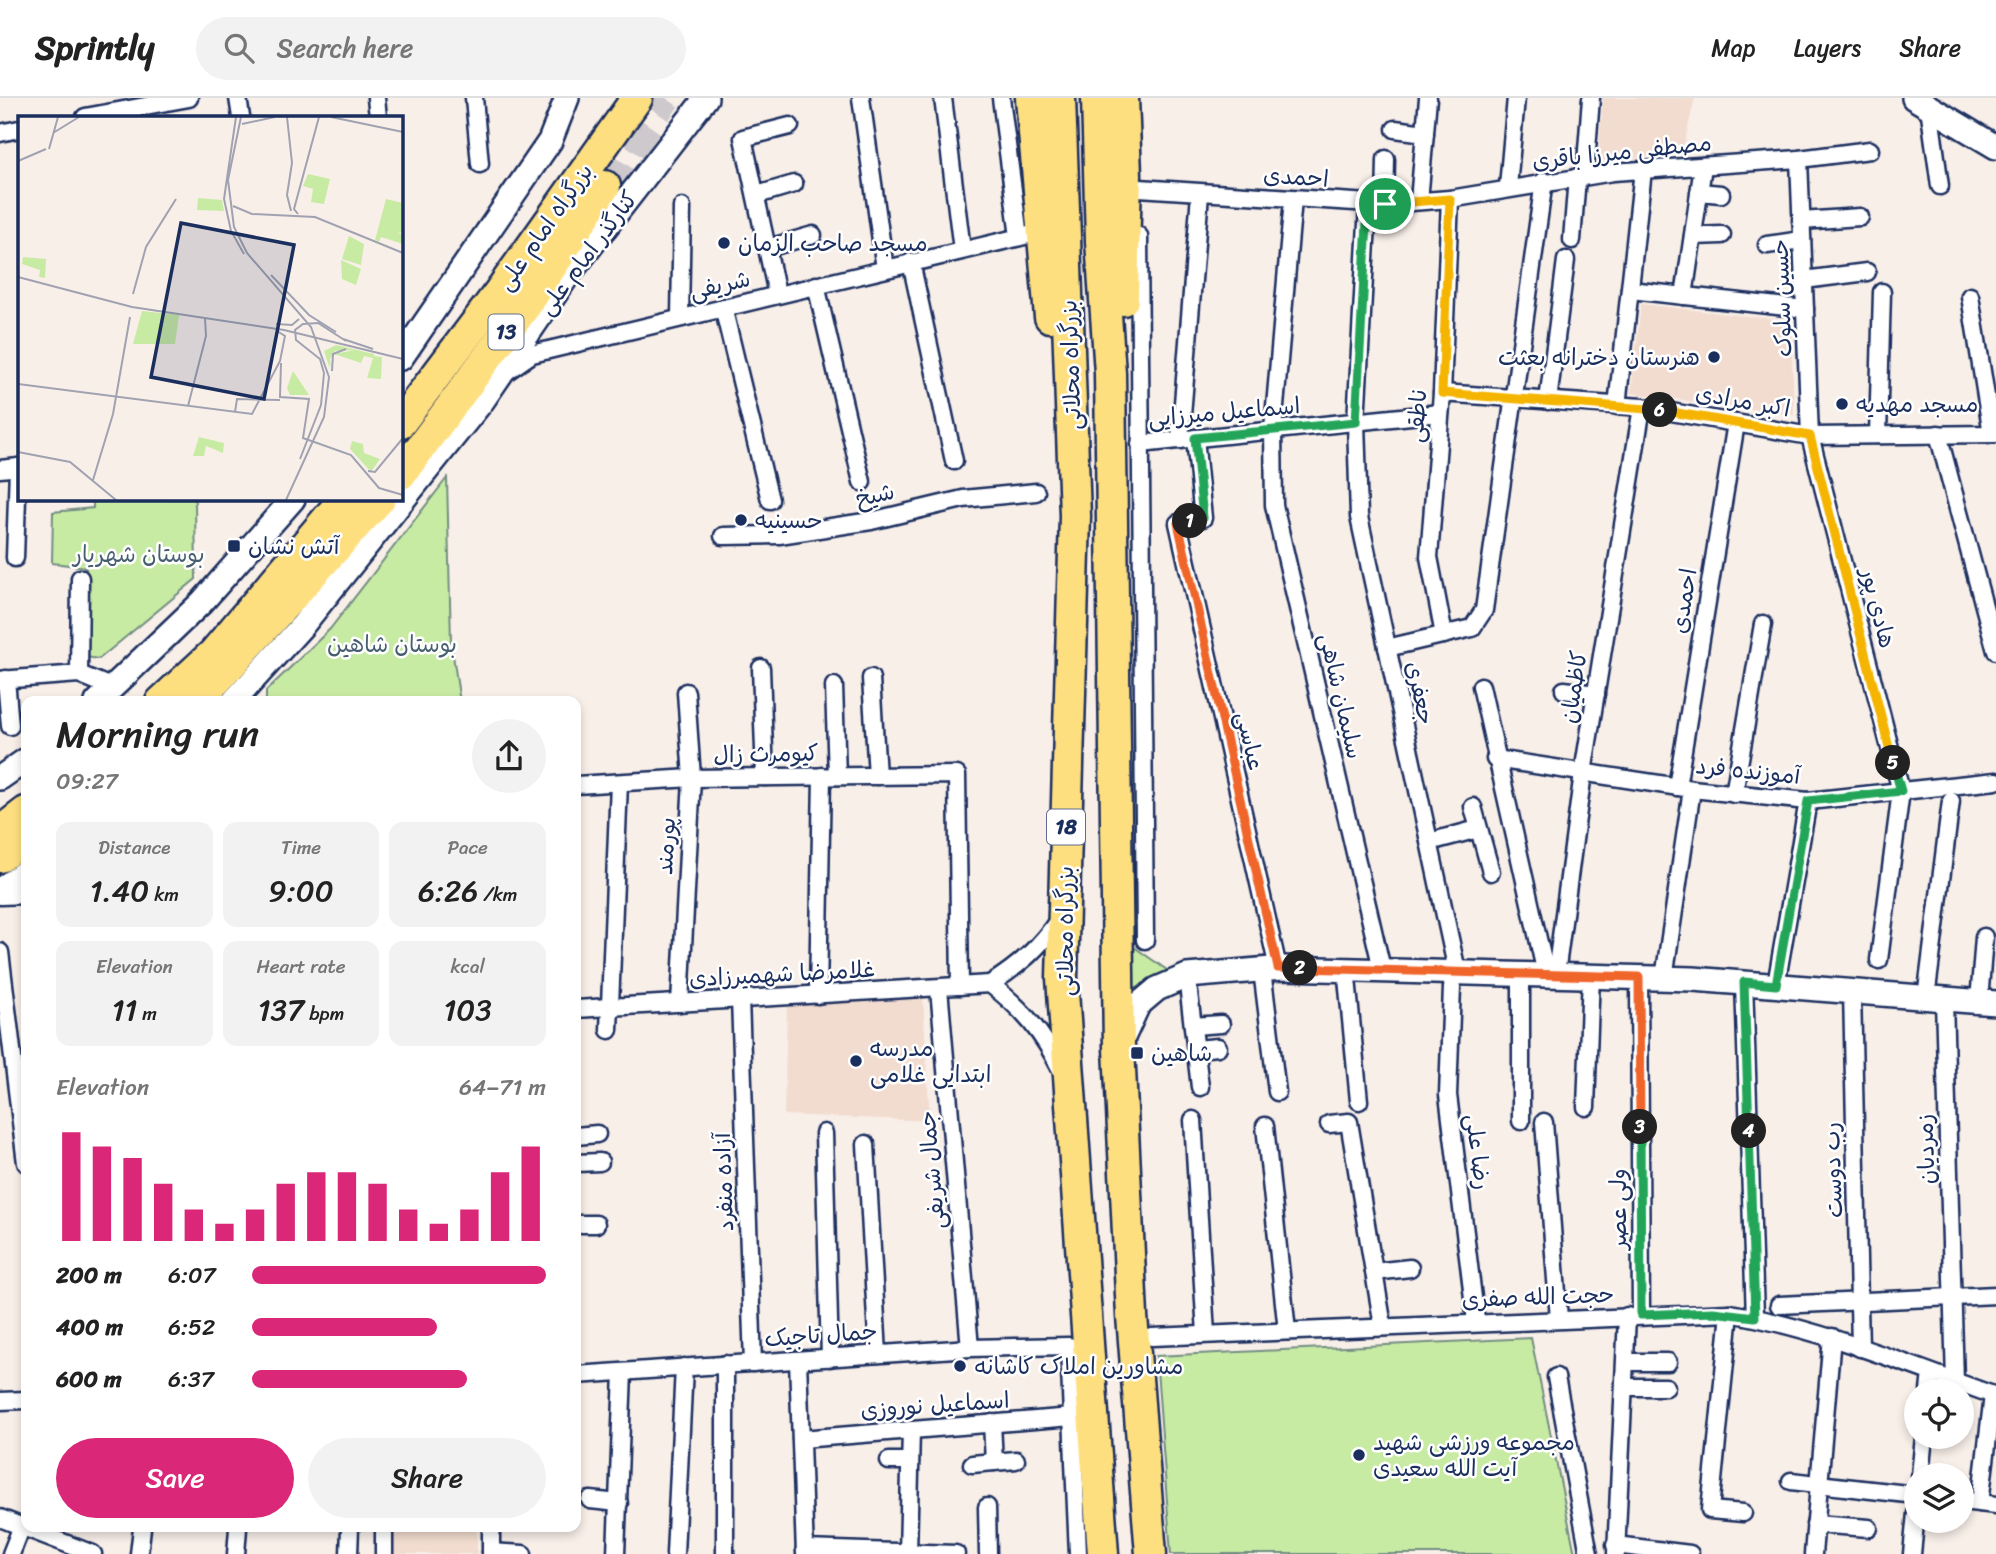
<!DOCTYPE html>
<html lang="en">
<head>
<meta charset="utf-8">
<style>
  :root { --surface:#fff; --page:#f2f2f2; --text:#222; --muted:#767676; --line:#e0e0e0; --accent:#db2777 }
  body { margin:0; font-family:Sriracha,"Playpen Sans Arabic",sans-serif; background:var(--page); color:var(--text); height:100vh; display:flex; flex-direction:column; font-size:26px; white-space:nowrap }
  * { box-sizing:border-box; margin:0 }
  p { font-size:23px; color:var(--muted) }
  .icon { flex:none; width:38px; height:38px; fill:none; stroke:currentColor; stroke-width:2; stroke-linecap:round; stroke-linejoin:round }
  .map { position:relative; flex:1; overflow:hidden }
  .drawer { position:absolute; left:21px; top:598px; width:560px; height:836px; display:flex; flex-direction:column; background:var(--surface); border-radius:14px; box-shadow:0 4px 10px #0003 }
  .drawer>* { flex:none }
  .tools { position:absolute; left:1904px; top:1281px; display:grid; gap:14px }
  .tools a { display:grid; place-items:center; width:70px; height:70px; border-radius:50%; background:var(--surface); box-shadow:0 4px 10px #0003; font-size:35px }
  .pin { position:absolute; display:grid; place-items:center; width:60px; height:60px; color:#fff; margin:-30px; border:4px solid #fff; border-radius:50%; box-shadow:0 2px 7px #0007 }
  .km { position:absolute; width:35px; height:35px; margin:-18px; border-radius:50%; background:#222; color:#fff; font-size:19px; line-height:35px; text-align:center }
  .round { display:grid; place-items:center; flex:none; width:74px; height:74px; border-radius:37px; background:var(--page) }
  .summary { display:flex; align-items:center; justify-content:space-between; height:119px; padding:0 35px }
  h1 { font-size:38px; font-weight:600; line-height:52px }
  .figures { display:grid; grid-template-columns:repeat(3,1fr); gap:10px; height:119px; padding:7px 35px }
  .figures div { display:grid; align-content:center; border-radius:14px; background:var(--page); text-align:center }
  .figures b { font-size:30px; font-weight:600 }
  .figures small { font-size:19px; font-weight:400 }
  .figures p { font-size:19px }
  .chart { height:196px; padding:14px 35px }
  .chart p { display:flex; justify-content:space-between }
  .chart svg { width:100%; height:126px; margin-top:7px; stroke:var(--accent); stroke-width:6 }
  .action { display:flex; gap:14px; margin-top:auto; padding:14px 35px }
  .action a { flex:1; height:80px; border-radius:42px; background:var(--accent); color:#fff; font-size:28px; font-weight:600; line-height:80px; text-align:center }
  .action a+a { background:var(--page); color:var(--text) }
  ul { padding:0 35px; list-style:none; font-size:23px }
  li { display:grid; grid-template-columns:112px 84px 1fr; align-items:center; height:52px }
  li i { height:18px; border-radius:9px; background:var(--accent) }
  header { display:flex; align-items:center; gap:42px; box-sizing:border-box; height:98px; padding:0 35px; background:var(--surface); border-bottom:2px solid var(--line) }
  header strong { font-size:33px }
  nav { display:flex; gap:38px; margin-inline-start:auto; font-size:24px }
  .search { width:490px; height:63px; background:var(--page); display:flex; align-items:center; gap:18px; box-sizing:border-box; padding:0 24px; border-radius:38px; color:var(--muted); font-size:26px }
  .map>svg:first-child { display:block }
</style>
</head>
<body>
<header>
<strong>Sprintly</strong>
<div class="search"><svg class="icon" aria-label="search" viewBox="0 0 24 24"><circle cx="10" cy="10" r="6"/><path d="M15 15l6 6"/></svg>Search here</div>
<nav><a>Map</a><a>Layers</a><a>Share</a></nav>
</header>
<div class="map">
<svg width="1996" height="1456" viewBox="0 0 1996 1456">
  <rect width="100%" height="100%" fill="#f9efe9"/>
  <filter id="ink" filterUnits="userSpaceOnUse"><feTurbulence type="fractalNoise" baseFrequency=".0143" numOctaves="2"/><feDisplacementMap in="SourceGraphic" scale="14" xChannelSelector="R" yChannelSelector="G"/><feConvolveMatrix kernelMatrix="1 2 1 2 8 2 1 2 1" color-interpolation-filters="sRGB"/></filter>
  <g filter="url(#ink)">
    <g fill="#f2dccf">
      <polygon points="1603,0 1695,0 1682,56 1598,63"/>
      <polygon points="1641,206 1791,223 1794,317 1631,295"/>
      <polygon points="923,899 930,1023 784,1017 787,909"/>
      <polygon points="393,1430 477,1430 477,1456 394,1456"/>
    </g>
    <g fill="#c8eba4" stroke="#728d81" stroke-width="2">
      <polygon points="447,380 451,544 460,604 266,604 266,593 330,531"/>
      <polygon points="93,401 194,401 195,404 196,481 99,561 85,559 86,469 52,465 53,414 93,410"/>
      <polygon points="1127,844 1174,877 1131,906"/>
      <polygon points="1531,1240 1575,1456 1171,1456 1156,1258"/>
    </g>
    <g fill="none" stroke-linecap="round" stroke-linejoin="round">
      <polyline stroke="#cdc9cd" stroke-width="30" stroke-dasharray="30 15" stroke-linecap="butt" points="605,88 666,0"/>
      <defs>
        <g id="street">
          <polyline points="238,0 241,19"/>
          <polyline points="376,0 378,19"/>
          <polyline points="474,0 480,66"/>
          <polyline points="861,0 885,171"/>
          <polyline points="943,0 962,152"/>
          <polyline points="1001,0 1019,139"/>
          <polyline points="1929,9 1940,88"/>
          <polyline points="85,19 189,0"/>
          <polyline points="1395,31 1425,35"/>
          <polyline points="0,35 19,31"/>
          <polyline points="1799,61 1810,338 1901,693 1879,862"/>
          <polyline points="1585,78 1591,0"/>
          <polyline points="1508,89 1516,0"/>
          <polyline points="1139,90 1385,106 1450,101 1613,74 1799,61 1870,52"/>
          <polyline points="1699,94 1721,96"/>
          <polyline points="757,97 794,86"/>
          <polyline points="1293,101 1273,332 1274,407 1382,871"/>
          <polyline points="1419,103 1428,0"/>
          <polyline points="1385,106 1386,61"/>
          <polyline points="1368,107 1356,324 1359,419 1457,873"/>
          <polyline points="1801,123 1860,119"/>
          <polyline points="1139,138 1145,842"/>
          <polyline points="1693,138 1722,137"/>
          <polyline points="1572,142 1577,79"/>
          <polyline points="1767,147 1802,142"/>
          <polyline points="768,150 813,137"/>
          <polyline points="911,164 954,363"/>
          <polyline points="1804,182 1867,174"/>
          <polyline points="816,187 862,384"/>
          <polyline points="1630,192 1805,211"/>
          <polyline points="777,196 743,40 790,28"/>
          <polyline points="1684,198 1703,68"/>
          <polyline points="1970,198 1992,336"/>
          <polyline points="723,209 770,402"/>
          <polyline points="680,219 682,109"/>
          <polyline points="506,274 532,256 1041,134"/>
          <polyline points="1442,295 1642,309 1810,338 1996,336"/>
          <polyline points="1548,303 1566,162"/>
          <polyline points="1617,308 1643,72"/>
          <polyline points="1938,336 1996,553"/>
          <polyline points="1878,337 1882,194"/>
          <polyline points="1195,340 1203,420 1178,425 1278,870"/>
          <polyline points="1180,342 1200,96"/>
          <polyline points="1140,346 1440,315"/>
          <polyline points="0,371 19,369"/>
          <polyline points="723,438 779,437 871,423 963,401 1036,394"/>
          <polyline points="15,460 18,369"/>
          <polyline points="1444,537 1429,459 1442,295 1450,101"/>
          <polyline points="1387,550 1472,530 1484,512 1544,83"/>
          <polyline points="761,570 765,679"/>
          <polyline points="79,576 80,480"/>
          <polyline points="871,580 877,678"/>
          <polyline points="6,581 10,628"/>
          <polyline points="0,582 79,576 113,590"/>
          <polyline points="834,588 837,678"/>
          <polyline points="1481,588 1546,876"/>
          <polyline points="1564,592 1596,596"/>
          <polyline points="1495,661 1692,691 1808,703 1996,683"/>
          <polyline points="576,687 692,680 957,677 960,888"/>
          <polyline points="1677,689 1736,325"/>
          <polyline points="1734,696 1763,526"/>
          <polyline points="1473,709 1491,774"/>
          <polyline points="1429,744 1478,731"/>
          <polyline points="0,798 26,797"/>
          <polyline points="0,854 26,1065"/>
          <polyline points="1346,870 1359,1003"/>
          <polyline points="1262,872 1277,994"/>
          <polyline points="1556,876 1583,675 1642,309"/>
          <polyline points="1187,878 1200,989"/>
          <polyline points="1639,879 1641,1217"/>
          <polyline points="1664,880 1692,691"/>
          <polyline points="1744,884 1755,1219"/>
          <path d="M990 886C1023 911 1043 935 1061 972"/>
          <polyline points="1776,887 1808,703"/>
          <polyline points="1452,889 1448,997 1476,1224"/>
          <polyline points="939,890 970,1250"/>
          <polyline points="1852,893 1860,1250"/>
          <polyline points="818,897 822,678"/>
          <polyline points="1926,900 1951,703"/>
          <polyline points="740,901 753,1265"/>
          <polyline points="1944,902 1955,1284"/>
          <polyline points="1979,904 1984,839"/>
          <polyline points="680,905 692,680 686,594"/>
          <path d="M576 911 990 886C1019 868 1040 849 1059 821"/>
          <polyline points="1193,928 1221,926"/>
          <polyline points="609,932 619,685"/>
          <polyline points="1196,951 1218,949"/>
          <polyline points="1586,1009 1591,877"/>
          <polyline points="1193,1022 1206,1236"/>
          <polyline points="1521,1023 1521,875"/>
          <polyline points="1544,1024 1559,1221"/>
          <polyline points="1329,1026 1349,1024 1383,1228"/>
          <polyline points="1265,1028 1287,1233"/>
          <polyline points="824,1035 830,1260"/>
          <polyline points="576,1038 597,1036"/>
          <polyline points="866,1046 878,1256"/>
          <polyline points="576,1065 600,1064"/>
          <polyline points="576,1126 596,1126"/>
          <polyline points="1374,1174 1410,1170"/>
          <polyline points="1779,1207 1996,1197"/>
          <polyline points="1730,1215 1710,1412 1743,1415"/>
          <path d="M1152 1239 1730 1215C1822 1231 1908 1267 1996 1298"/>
          <polyline points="798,1262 805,1456"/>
          <polyline points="1627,1264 1668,1264"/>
          <polyline points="725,1266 725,1456"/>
          <polyline points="576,1277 970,1250 1069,1248 1078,1456"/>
          <polyline points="1556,1279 1589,1456"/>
          <polyline points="1626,1289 1666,1289"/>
          <polyline points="1929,1293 1931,1275"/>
          <polyline points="0,1303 26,1302"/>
          <polyline points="992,1325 994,1364"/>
          <polyline points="801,1341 1072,1319"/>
          <polyline points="889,1363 910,1363"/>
          <polyline points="972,1366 1016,1362"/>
          <polyline points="1920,1377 1924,1339"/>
          <polyline points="1791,1383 1916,1397"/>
          <polyline points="590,1402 619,1405"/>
          <polyline points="1962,1403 1996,1407"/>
          <polyline points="1980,1405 1993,1297"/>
          <polyline points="987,1409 988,1456"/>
          <polyline points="0,1420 93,1456"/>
          <polyline points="1815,1426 1869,1430"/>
          <polyline points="384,1430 384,1456"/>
          <polyline points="491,1430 491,1456"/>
          <polyline points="1615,1447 1690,1456"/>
          <polyline points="805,1451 956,1456"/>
          <polyline points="491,1454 523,1456"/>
          <polyline points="11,1456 22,1428"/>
          <polyline points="139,1456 142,1430"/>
          <polyline points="236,1456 238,1430"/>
          <polyline points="349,1456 350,1430"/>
          <polyline points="616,1456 623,1274"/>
          <polyline points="675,1456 684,1269"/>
          <polyline points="908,1456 911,1332"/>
          <polyline points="1616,1456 1627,1218"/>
          <polyline points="1813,1456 1832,1239"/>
          <polyline points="1912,1456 1916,1415"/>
        </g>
        <g id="secondary">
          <polyline points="1914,0 1996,49"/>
          <polyline points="401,260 550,43 567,0"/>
          <polyline points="97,604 202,504 293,401"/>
          <polyline points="233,604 302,528 483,302 566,180 706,0"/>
          <polyline points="0,680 26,662"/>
          <polyline points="0,792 26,773"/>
          <polyline points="1121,944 1138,907 1157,891 1187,878 1282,870 1693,881 1996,905"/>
        </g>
        <g id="highway">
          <polyline points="1031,0 1050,219"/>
          <polyline points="1060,0 1075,418 1062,880 1103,1456"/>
          <polyline points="1097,0 1101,143 1110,275 1119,950 1132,1218 1151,1456"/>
          <polyline points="1123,202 1126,77 1123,0"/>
          <polyline points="401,324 500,193 637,0"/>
          <polyline points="401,376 527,206 605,88"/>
          <polyline points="161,604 214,555 344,401"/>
          <polyline points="193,604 217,582 380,401"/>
          <polyline points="0,734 26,714"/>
          <polyline points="0,759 26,740"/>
        </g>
      </defs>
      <use href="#street" stroke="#1b2f5e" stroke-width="21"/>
      <use href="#secondary" stroke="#1b2f5e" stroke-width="28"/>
      <use href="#highway" stroke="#1b2f5e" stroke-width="35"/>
      <use href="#street" stroke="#fff" stroke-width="16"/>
      <use href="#secondary" stroke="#fff" stroke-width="23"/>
      <use href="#highway" stroke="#fedf80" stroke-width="30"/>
    </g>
  </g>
  <g fill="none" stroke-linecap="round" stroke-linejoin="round" filter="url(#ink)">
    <defs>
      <polyline id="split-1" points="1190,423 1203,420 1195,340 1356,324 1368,107 1385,106"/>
      <polyline id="split-2" points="1190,423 1178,425 1278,870 1300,870"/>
      <polyline id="split-3" points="1300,870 1639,879 1640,1029"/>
      <polyline id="split-4" points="1640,1029 1641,1217 1713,1214 1755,1219 1749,1033"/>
      <polyline id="split-5" points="1749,1033 1744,884 1776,887 1808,703 1901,693 1893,665"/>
      <polyline id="split-6" points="1660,312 1810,338 1893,665"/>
      <polyline id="split-7" points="1385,106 1450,101 1442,295 1660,312"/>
    </defs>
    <use href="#split-1" stroke="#fff" stroke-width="14"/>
    <use href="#split-2" stroke="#fff" stroke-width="14"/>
    <use href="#split-3" stroke="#fff" stroke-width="14"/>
    <use href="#split-4" stroke="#fff" stroke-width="14"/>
    <use href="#split-5" stroke="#fff" stroke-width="14"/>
    <use href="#split-6" stroke="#fff" stroke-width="14"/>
    <use href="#split-7" stroke="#fff" stroke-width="14"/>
    <use href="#split-1" stroke="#22a559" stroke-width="9"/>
    <use href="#split-2" stroke="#f0652b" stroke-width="9"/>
    <use href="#split-3" stroke="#f0652b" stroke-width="9"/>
    <use href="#split-4" stroke="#22a559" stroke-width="9"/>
    <use href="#split-5" stroke="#22a559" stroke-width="9"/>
    <use href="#split-6" stroke="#f5b400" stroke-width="9"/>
    <use href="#split-7" stroke="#f5b400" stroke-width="9"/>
  </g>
  <g fill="#1b2f5e" stroke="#fff" stroke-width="2.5">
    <circle cx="724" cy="145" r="7"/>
    <circle cx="1714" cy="259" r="7"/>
    <circle cx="1842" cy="306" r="7"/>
    <circle cx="741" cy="422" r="7"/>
    <rect x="227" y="441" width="14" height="14" rx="3.5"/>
    <rect x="1130" y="948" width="14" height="14" rx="3.5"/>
    <circle cx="856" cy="963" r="7"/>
    <circle cx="960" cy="1268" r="7"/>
    <circle cx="1359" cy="1357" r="7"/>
  </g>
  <g text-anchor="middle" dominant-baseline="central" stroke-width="5" stroke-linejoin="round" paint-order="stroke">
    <g fill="#fff" stroke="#5f6d8e" stroke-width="2">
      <rect x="488.5" y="216.5" width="35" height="35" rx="5"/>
      <rect x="1047" y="711.5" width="38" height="35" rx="5"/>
    </g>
    <g font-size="21" font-weight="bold" fill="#1b2f5e">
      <text x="506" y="234">13</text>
      <text x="1066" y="729">18</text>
    </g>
    <g font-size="23" fill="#1b2f5e" stroke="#fff">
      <text transform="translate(1622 54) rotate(-6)">مصطفی میرزا باقری</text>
      <text transform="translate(1296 79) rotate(4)">احمدی</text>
      <text transform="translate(545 129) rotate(-55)">بزرگراه امام علی</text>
      <text transform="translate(588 155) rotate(-53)">کنارگذر امام علی</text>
      <text transform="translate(720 187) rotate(-13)">شریفی</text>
      <text transform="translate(1782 200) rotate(-92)">حسین سلوک</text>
      <text transform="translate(1071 267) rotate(-92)">بزرگراه محلاتی</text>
      <text transform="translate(1743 303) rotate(10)">اکبر مرادی</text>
      <text transform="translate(1224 314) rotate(-5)">اسماعیل میرزایی</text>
      <text transform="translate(1417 318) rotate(-86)">ناطقی</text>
      <text transform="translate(875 397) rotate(-12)">شیخ</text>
      <text transform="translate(1684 503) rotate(-81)">احمدی</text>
      <text transform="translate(1878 510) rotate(76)">هادی پور</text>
      <text transform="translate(1574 589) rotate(-81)">کاظمیان</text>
      <text transform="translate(1420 595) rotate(78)">جعفری</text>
      <text transform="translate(1341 598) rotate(77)">سلیمان شاهی</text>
      <text transform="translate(1250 643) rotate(77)">عباسی</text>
      <text transform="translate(766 656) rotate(-1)">کیومرث زال</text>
      <text transform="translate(1748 673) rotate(6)">آموزنده فرد</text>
      <text transform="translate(666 748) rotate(-87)">پورمند</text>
      <text transform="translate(1065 833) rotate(-90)">بزرگراه محلاتی</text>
      <text transform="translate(782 876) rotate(-3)">غلامرضا شهمیرزادی</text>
      <text transform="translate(1926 1051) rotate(-92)">زمردیان</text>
      <text transform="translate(1478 1054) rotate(83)">رضا علی</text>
      <text transform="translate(932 1072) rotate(-95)">جمال شریفی</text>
      <text transform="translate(1833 1072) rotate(-92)">رب دوست</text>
      <text transform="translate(724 1084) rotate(-92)">آزاده منفرد</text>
      <text transform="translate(1618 1111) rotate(-90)">ولی عصر</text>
      <text transform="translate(1538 1199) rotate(-2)">حجت الله صفری</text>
      <text transform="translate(821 1237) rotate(-4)">جمال تاجیک</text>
      <text transform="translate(935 1307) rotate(-4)">اسماعیل نوروزی</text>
    </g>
    <g font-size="23" fill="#1b2f5e" stroke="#fff" text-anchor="start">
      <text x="738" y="145">مسجد صاحب الزمان</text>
      <text x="1700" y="259" text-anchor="end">هنرستان دخترانه بعثت</text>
      <text x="1856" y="306">مسجد مهدیه</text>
      <text x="755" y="422">حسینیه</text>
      <text x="248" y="448">آتش نشان</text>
      <text x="870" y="950">مدرسه<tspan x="870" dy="26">ابتدایی غلامی</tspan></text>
      <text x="1151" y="955">شاهین</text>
      <text x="974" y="1268">مشاورین املاک کاشانه</text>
      <text x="1373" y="1344">مجموعه ورزشی شهید<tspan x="1373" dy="26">آیت‌ الله سعیدی</tspan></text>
    </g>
    <g font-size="23" fill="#465e70" stroke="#fff">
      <text x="139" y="456">بوستان شهریار</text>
      <text x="392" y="546">بوستان شاهین</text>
    </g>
  </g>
  <g transform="translate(18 18)">
    <rect width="385" height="385" fill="#f9efe9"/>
    <path d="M290 58 312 63 306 88 293 86 295 73 285 70ZM180 82 204 84 206 95 179 94ZM368 83 385 87V116L379 117 385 118V128L363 121 361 126 357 124ZM331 120 346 128 343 149 324 143ZM5 141 28 143 27 162 21 161 22 154 4 148ZM323 144 343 153 338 169 324 163ZM124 195 161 199 157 228H115ZM318 229 356 238V240L364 241 363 263 349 262 355 242 346 240 343 247 316 238 337 234 317 235 312 243 313 251 311 248 312 253 306 235ZM275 255 291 279H272L269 272ZM181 321 206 327 205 337 188 330 186 340H175ZM334 325 345 328 346 337 362 343 353 356 332 333Z" fill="#c8eba4"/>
    <path fill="none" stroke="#a0a2b1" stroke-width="2" d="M218 1 206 83 213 115 226 138M223 1 210 64 216 111 229 137 293 211 311 261 306 301 268 384M269 1 274 47 269 79 273 95M313 1 385 16M224 8 257 1M35 17 61 1M31 33 40 1M0 45 28 33M215 90 234 98 297 101 385 137M280 98 276 93 301 1M253 159 291 199 318 216M0 161 114 191 266 214 385 243M115 178 128 131 158 83M258 208 274 209 281 203M325 223 355 233M263 247 262 281 291 283 285 322 333 339 361 372 385 379M314 255 315 238 328 233M0 268 234 298 262 245 267 220 259 215M170 290 188 220 187 202M217 296 219 283 262 284M0 336 52 346 98 384M282 343 303 289 306 257 302 243 278 224 277 214 285 208 300 207 328 225M350 355 357 356 385 322M75 364 95 298 112 201"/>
    <path fill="#1b2f5e" fill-opacity="0.15" stroke="#1b2f5e" stroke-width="3.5" d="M163 107 276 129 246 283 133 261Z"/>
    <rect width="385" height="385" fill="none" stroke="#1b2f5e" stroke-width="3.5"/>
  </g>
</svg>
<div class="tools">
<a><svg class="icon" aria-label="locate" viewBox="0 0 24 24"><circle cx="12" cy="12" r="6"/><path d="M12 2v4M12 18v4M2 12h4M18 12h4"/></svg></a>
<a><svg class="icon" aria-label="layers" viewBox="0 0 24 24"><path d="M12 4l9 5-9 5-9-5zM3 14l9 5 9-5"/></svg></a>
</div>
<div class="pin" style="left:1385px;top:106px;background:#1e9e55"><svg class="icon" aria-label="arrive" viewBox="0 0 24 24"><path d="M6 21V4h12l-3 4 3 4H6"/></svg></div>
<b class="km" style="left:1190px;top:423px">1</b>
<b class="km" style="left:1300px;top:870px">2</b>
<b class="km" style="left:1640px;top:1029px">3</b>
<b class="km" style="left:1749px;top:1033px">4</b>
<b class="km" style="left:1893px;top:665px">5</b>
<b class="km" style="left:1660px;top:312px">6</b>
<section class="drawer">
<div class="summary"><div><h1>Morning run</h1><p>09:27</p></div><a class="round"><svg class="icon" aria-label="share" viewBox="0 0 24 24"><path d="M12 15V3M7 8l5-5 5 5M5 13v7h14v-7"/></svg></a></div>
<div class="figures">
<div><p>Distance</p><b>1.40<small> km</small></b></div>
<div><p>Time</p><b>9:00</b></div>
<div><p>Pace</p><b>6:26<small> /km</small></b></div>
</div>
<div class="figures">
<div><p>Elevation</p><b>11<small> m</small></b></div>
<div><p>Heart rate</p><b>137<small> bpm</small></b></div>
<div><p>kcal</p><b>103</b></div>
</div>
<div class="chart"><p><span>Elevation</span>64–71 m</p>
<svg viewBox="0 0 160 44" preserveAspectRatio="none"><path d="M5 44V6M15 44V11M25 44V15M35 44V24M45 44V33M55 44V38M65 44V33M75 44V24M85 44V20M95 44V20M105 44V24M115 44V33M125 44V38M135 44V33M145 44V20M155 44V11"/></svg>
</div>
<ul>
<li><b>200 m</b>6:07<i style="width:100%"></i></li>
<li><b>400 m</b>6:52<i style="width:63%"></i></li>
<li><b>600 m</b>6:37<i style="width:73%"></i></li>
</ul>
<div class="action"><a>Save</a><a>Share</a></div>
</section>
</div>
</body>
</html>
